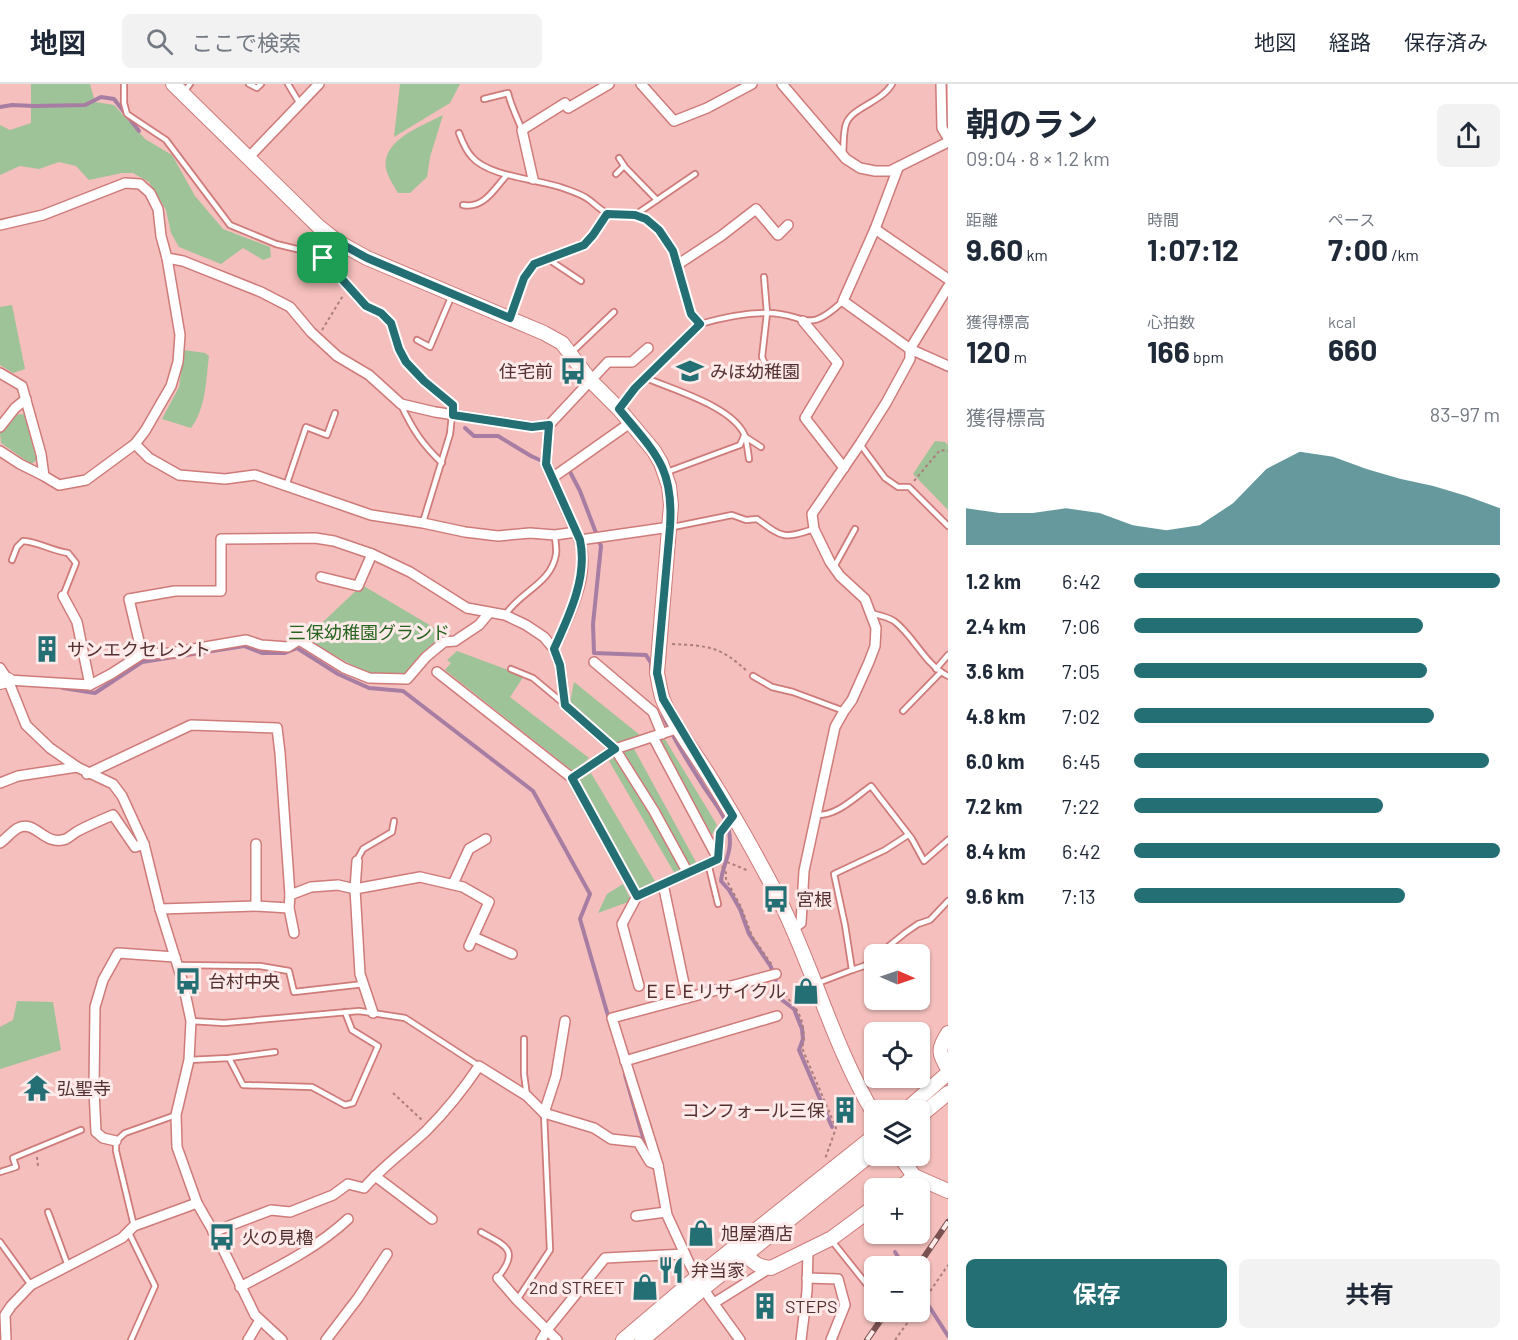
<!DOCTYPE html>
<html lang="ja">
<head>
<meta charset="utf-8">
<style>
  :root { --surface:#fff; --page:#f2f2f3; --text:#1f2937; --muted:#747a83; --line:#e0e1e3; --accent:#246f74 }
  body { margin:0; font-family:Barlow,"Noto Sans JP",sans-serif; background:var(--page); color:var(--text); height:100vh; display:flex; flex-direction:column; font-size:22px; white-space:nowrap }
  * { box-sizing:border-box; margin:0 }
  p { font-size:20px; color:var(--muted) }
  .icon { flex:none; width:33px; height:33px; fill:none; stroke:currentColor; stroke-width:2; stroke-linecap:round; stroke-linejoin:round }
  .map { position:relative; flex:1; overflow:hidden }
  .sheet { display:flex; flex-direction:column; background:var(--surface); width:570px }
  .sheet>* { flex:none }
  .needle { width:39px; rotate:92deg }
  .controls { position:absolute; left:864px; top:860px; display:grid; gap:12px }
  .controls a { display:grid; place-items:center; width:66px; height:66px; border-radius:9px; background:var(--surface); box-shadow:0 2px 4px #0004; font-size:30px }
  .pin { position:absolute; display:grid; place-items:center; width:51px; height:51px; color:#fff; margin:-26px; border-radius:12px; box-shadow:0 3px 9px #0006 }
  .round { display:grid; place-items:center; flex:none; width:63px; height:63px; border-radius:9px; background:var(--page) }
  .headline { display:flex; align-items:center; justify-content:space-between; height:102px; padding:0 18px }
  h1 { font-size:33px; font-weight:700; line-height:45px }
  .figures { display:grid; grid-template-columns:repeat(3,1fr); gap:9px; height:102px; padding:6px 18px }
  .figures div { display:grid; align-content:center }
  .figures b { font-size:30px; font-weight:700 }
  .figures small { font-size:16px; font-weight:400 }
  .figures p { font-size:16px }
  .chart { height:168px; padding:12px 18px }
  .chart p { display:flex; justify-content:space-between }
  .chart svg { width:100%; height:108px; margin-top:6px; fill:var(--accent); opacity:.7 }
  .button { display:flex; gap:12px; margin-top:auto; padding:12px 18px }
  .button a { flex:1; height:69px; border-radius:9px; background:var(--accent); color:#fff; font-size:24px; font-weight:700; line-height:69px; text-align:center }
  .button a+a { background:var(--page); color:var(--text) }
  ul { padding:0 18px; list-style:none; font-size:20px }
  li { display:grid; grid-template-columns:96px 72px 1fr; align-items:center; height:45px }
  li i { height:15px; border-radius:8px; background:var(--accent) }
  header { display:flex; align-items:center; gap:36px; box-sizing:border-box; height:84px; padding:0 30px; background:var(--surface); border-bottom:2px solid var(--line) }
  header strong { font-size:28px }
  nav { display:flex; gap:33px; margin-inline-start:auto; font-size:21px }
  .search { width:420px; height:54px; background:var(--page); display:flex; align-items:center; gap:15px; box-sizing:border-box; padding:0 21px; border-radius:9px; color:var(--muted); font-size:22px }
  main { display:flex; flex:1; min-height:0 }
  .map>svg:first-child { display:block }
</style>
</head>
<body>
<header>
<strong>地図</strong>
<div class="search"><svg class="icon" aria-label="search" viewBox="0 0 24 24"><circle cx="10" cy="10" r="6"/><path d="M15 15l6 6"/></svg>ここで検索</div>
<nav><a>地図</a><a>経路</a><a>保存済み</a></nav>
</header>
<main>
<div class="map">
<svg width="948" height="1256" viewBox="0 0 948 1256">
  <rect width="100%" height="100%" fill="#f4bfbc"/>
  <g fill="#9fc399">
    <polygon points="31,0 90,0 95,18 114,21 145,55 172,71 195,112 223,145 270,163 271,173 263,176 243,164 221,180 179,163 171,149 166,126 149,98 133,89 122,89 89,96 76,82 59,78 39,85 20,82 0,91 0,41 10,46 31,39"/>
    <polygon points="400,0 460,0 450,19 394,53"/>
    <path d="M443 31 430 73 427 93 410 109H398C394 102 389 95 387 88 378 57 422 42 443 31Z"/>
    <polygon points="12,221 25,285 13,289 0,281 0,223"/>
    <path d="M184 266 205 269 209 272C206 296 206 324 191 344L162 335 179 303Z"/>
    <polygon points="23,330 28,334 37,376 31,380 1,359 0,349 15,331"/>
    <polygon points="935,357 945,358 948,361 948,426 913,390"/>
    <polygon points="362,501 448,552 426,566 404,592 368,590 305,555"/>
    <polygon points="457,567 524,592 510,613 589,674 574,688 445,586 451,579 447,576"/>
    <polygon points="574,598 641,652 617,660 570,619"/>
    <polygon points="663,652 717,741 711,753 657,656"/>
    <polygon points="633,663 697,780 675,790 609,677"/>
    <polygon points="591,689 656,799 630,811 568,700"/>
    <polygon points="623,800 630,814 637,812 628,818 598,829 607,810"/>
    <polygon points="17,917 53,918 61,966 0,985 0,943 13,936"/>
  </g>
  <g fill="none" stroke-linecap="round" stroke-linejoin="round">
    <g stroke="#a77da3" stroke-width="4">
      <polyline points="0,23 12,21 34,22 85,21 101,13 114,15 139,47"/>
      <polyline points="465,344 474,352 498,352 531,372 551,381 555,390"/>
      <polyline points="565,388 569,386 580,407 601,462 593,540 594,569 646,571 651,579 651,586"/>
      <polyline points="63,604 95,609 142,578 244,562 262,569 285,569 297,564 338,590 369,604 403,607 533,707 590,810 580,835 609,935"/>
      <path d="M663 631C674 657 689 679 704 703 713 717 725 731 729 747 733 769 723 778 721 797L729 806 740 825 749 850 771 883 782 916 794 925 802 945 803 955 799 966 832 1043"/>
      <polyline points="625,991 647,1067"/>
      <polyline points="895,1168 904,1182"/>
      <polyline points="920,1208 948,1252"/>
    </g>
    <defs>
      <g id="lane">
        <polyline points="124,0 124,19 127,30 166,56 230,141 276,160 317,170 323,174 366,222 381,229 391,239 399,265 406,278 424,297 453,321 450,350 423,438"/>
        <polyline points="249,0 257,4 261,0"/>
        <polyline points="288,0 300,20"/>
        <polyline points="184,8 190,0"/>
        <path d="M484 15 508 9C511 22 517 33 522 46"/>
        <path d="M459 49C462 57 466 67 472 73 489 93 538 95 563 104 571 107 581 110 588 115 594 119 600 126 607 129 619 135 634 128 647 136 687 162 673 211 700 240 721 234 745 229 766 229 805 228 805 253 843 217"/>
        <path d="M843 69C844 60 843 49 846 40 852 23 881 19 892 0"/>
        <polyline points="619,74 625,83 657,116"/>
        <polyline points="616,90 624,82"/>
        <path d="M463 121C484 125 494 105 507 91"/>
        <polyline points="635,131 695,90"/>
        <polyline points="323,174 336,160"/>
        <polyline points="548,175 581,197"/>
        <polyline points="764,193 767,229 762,273 769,289"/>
        <polyline points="510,234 524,194 534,180 584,161 593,151 607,130"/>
        <polyline points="417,256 430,263 452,211"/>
        <polyline points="572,268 614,228"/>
        <path d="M646 294C674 306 734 323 745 352 747 359 748 368 749 375"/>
        <path d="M401 321C413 346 422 360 442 379"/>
        <polyline points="620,324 635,304 700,240"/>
        <polyline points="860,360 885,394 898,403 909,403 948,442"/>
        <polyline points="667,388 740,361 744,352 761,363"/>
        <polyline points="286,402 306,343 327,351 335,329"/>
        <path d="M673 443 732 431 746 436 757 435C783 454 783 455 814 445"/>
        <path d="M12 476 17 463 23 457C39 458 52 467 68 469L76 479 63 512"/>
        <polyline points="834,483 855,445"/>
        <path d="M871 529C878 531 888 533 894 537 914 552 925 581 948 592"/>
        <path d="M506 530C520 508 552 499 556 470 557 464 555 457 555 451"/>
        <polyline points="511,585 533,594 563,619"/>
        <polyline points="936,585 948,571"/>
        <polyline points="753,592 772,603 793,608 844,627"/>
        <polyline points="903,627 941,588"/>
        <path d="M816 731C837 732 854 714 871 702L912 755 924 777 948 756"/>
        <polyline points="357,776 363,765 392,748 394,737"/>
        <polyline points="708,779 718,820"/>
        <polyline points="879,870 905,849 918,840 930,836 948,817"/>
        <polyline points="874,874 864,882 852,886 845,841 834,790 885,766 908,751"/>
        <polyline points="178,881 260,882 289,887 294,908 364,900"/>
        <polyline points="818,899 852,886"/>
        <polyline points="191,937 224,939 359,927 405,934 479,982"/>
        <polyline points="524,955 524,990 527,1012"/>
        <polyline points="229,974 243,1001 312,1003 345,1021 353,1019 378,962 352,946 345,928"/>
        <polyline points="189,976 229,974 275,968"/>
        <polyline points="0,1088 16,1083 13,1074 81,1046"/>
        <polyline points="48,1128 68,1182"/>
        <polyline points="134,1142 116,1067 116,1057 125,1049 176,1031"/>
        <path d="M481 1148C506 1162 520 1166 498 1193"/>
        <polyline points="129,1149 155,1202 131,1256"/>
        <polyline points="832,1157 868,1202"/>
        <polyline points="0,1158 31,1201"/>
        <polyline points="517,1216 550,1166 544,1030"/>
      </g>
      <g id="street">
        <polyline points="641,0 674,37 707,24 752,0"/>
        <polyline points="782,0 846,75 860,84 875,87 890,87 948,58"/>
        <polyline points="941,0 942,44 948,54"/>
        <polyline points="248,74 319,0"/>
        <polyline points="898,84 875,145 843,217 910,265 948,282"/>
        <polyline points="533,95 522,46 565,19 568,24 609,0"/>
        <polyline points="0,141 43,131 125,99 140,100 150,109 158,125 161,152 167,174 183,177 261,208 290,223 311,248 337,272 369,291 401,320 435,328 533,343 549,341 608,278 632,278 648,264"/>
        <polyline points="875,145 948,195"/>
        <polyline points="677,181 721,152 756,125 778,151 788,141"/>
        <polyline points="803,237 838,279 805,334 844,384"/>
        <polyline points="0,289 22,302 41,370 44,392 59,401 86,396 135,360 145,347 171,302 178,278 180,251 167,174"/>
        <polyline points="549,341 546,380 576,448"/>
        <polyline points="0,343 15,324 26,315"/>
        <path d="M135 360 149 374 179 391 225 395 255 391 371 431 423 439 465 448 498 452 530 449 555 451 576 448C595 484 569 532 554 565"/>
        <polyline points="0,367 20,380 44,392"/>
        <polyline points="552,394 630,339"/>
        <polyline points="580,456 670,443"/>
        <polyline points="321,493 358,502 372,470"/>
        <polyline points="63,512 77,538 90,601"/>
        <polyline points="142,570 129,515 175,507 221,507 221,455 315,454 334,457 372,470 410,488 467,524 505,531 526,541 544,553 554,565 560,581 565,621 615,665 654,727 688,789"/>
        <polyline points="594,578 653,628 662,650"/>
        <polyline points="0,584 8,596 26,641 50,664 77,683 113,700 122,712 144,760 160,825 183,899 191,937 189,976 176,1031 177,1063 197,1119 220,1159 255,1231 282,1256"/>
        <polyline points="437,588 572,694"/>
        <polyline points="8,596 90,601 111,590 142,570 170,569 246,556 261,561 288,563 299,556 344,584 369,594 407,595 426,573 444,558 455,557 479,541 489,529"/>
        <polyline points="653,653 718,775"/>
        <polyline points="87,690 191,641 277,644 280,669 290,811"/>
        <polyline points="0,699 18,692 77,683"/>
        <path d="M0 759C6 755 12 747 18 744 36 735 44 763 66 755 70 753 74 749 78 747 89 741 101 736 113 731L135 763 144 760"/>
        <polyline points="256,760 256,822"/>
        <polyline points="357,777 355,805 360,890 373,929"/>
        <polyline points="453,800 469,765 486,755"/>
        <polyline points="663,800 687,914"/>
        <polyline points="637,812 572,694 615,665 679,644"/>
        <polyline points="289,824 294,849"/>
        <polyline points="160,825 256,822 289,824 290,811 311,803 338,801 355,805 420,793 463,803 489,818 469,862"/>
        <polyline points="793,845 801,839 804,787 835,643 844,627 852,616 869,578 875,562 876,544 865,515 840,492 830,478 814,445 812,430 860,360 886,319 910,275 910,265 948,203"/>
        <polyline points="474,853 512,870"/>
        <polyline points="639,902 622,840 637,812 718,775 720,749 733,732"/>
        <polyline points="625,977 777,932"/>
        <polyline points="544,1029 556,992 565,937"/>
        <polyline points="116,1057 103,1054 96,1048 94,1006 95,923 103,896 118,869 175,873"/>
        <polyline points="375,1092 432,1135"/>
        <polyline points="636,1132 666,1128"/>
        <path d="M213 1148 271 1126 290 1128 333 1111 348 1100 364 1104C384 1081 405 1067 426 1047 446 1027 463 1006 479 982L527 1012 544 1029 594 1044 611 1055 638 1058 650 1078 658 1081"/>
        <polyline points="498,1194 517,1216 557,1256"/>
        <polyline points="807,1194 838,1195 845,1221 831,1256"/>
        <path d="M240 1203C278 1183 317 1164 348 1135"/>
        <polyline points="714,1219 770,1184"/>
        <polyline points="6,1256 5,1231 11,1222 31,1201 122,1154 134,1142 197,1119"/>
        <polyline points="248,1256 260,1236"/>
        <polyline points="326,1256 358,1214 387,1170"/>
        <polyline points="541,1256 547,1246 605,1174 685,1170"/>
        <polyline points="740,1256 709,1213 690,1181 667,1131 658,1081 612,934 776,890"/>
        <polyline points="801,1256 807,1207 808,1166"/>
      </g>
      <g id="secondary">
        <path d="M173 0 318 142 338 158 367 174 544 249 562 259 590 296 619 325 654 367 661 379 669 402 671 421 657 589C659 598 660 608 663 616 674 642 693 666 708 690 732 728 755 769 776 809 813 881 832 960 874 1030"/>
        <polyline points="0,598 8,596"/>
        <path d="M948 949C938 966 938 967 948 985"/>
        <polyline points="906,1026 948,989"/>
        <polyline points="920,1032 948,1009"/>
        <polyline points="899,1071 914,1092 948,1107"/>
        <polyline points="900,1104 914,1092"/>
        <path d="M746 1170C754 1180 759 1183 771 1184L832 1154 874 1123"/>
        <polyline points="623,1256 697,1193 874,1052"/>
        <polyline points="642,1256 704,1204 874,1068"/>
      </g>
    </defs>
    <use href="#lane" stroke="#ce7b7a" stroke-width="8"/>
    <use href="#street" stroke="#ce7b7a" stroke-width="12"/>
    <use href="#secondary" stroke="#ce7b7a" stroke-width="16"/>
    <g stroke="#ab7e7c" stroke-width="2" stroke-dasharray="3 3" stroke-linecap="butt">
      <polyline points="322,246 344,210"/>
      <polyline points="914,397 940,366 948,367"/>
      <path d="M672 560C709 562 720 562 748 588"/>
      <polyline points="727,778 749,787"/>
      <polyline points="722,782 726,789 726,795 741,823 752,852 772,881"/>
      <path d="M779 900C783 910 787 913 793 921 803 932 806 951 802 964L836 1044 825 1075"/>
      <polyline points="393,1009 422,1036"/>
      <polyline points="37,1073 38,1082"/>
      <polyline points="920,1222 948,1181"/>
      <polyline points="895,1256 916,1227"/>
    </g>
    <use href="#lane" stroke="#fff" stroke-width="4.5"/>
    <use href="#street" stroke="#fff" stroke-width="9"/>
    <use href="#secondary" stroke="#fff" stroke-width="14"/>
    <defs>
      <g id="rail">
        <polyline points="918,1182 948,1138"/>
        <polyline points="867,1256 887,1227"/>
      </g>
    </defs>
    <use href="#rail" stroke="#795150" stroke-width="6"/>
    <use href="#rail" stroke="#fdeae9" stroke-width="4" stroke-dasharray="11" stroke-linecap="butt"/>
  </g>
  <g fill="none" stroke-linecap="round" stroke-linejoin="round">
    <defs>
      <path id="route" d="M607 130 635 131 646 135 659 146 673 167 691 230 700 240 635 304 619 325C655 369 674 383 670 443L657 589 663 615 733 732 720 749 718 775 637 812 572 694 615 665 565 621 560 581 554 565C569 532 588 493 580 456L546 380 549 341 532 343 453 331V321L424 297 406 278 399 265 391 239 381 229 366 222 323 174 338 158 367 174 510 234 524 194 534 180 584 161 593 151Z"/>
    </defs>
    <use href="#route" stroke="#fff" stroke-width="12"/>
    <use href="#route" stroke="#246f74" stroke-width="8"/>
  </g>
  <defs>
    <symbol id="bus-bare" viewBox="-9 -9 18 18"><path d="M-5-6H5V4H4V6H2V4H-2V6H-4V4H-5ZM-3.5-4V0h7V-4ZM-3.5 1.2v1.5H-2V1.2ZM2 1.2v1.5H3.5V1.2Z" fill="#246f74" stroke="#fdeae9" stroke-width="2.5" paint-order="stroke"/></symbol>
    <symbol id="school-bare" viewBox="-9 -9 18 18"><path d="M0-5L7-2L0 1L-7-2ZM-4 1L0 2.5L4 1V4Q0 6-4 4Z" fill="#246f74" stroke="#fdeae9" stroke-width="2.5" paint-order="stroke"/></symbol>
    <symbol id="building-bare" viewBox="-9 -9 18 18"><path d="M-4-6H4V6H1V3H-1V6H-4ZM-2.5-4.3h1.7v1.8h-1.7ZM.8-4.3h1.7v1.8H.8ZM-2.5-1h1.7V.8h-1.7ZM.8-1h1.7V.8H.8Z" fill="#246f74" stroke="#fdeae9" stroke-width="2.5" paint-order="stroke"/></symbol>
    <symbol id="shop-bare" viewBox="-9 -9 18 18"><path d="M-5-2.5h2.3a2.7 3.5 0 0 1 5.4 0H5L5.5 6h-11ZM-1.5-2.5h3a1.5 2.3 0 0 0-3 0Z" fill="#246f74" stroke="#fdeae9" stroke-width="2.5" paint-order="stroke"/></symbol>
    <symbol id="temple-bare" viewBox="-9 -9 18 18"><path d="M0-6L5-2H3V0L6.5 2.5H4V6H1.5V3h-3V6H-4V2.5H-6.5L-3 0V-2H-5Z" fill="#246f74" stroke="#fdeae9" stroke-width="2.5" paint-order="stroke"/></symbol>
    <symbol id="restaurant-bare" viewBox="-9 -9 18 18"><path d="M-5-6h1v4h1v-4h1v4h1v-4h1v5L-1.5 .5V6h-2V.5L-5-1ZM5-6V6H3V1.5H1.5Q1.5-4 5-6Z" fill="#246f74" stroke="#fdeae9" stroke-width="2.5" paint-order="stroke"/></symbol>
  </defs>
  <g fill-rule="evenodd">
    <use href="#bus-bare" x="554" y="268" width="38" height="38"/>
    <use href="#school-bare" x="671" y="268" width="38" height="38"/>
    <use href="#building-bare" x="28" y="546" width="38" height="38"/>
    <use href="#bus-bare" x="757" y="796" width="38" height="38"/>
    <use href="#bus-bare" x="169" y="878" width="38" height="38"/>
    <use href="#shop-bare" x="787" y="888" width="38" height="38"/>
    <use href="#temple-bare" x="18" y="985" width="38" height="38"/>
    <use href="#building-bare" x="826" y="1007" width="38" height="38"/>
    <use href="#shop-bare" x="682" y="1130" width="38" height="38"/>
    <use href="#bus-bare" x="203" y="1134" width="38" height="38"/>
    <use href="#restaurant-bare" x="652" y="1167" width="38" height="38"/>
    <use href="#shop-bare" x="626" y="1184" width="38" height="38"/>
    <use href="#building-bare" x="746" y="1203" width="38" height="38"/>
  </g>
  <g text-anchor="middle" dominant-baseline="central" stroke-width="6" stroke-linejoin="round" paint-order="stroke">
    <g font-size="18" fill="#543130" stroke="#fdeae9" text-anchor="start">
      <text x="553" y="287" text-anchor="end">住宅前</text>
      <text x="710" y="287">みほ幼稚園</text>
      <text x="67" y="565">サンエクセレント</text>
      <text x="796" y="815">宮根</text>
      <text x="208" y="897">台村中央</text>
      <text x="786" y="907" text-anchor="end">ＥＥＥリサイクル</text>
      <text x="57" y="1004">弘聖寺</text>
      <text x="825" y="1026" text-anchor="end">コンフォール三保</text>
      <text x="721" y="1149">旭屋酒店</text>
      <text x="242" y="1153">火の見櫓</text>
      <text x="691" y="1186">弁当家</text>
      <text x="625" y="1203" text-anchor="end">2nd STREET</text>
      <text x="785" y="1222">STEPS</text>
    </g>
    <g font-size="18" fill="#28641f" stroke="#fdeae9">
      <text x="369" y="548">三保幼稚園グランド</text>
    </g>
  </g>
</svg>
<div class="controls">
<a><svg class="needle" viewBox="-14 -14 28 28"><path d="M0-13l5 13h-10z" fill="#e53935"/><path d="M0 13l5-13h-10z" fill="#747a83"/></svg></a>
<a><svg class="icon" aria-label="locate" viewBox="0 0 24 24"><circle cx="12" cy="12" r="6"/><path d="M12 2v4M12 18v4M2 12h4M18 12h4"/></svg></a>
<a><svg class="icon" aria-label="layers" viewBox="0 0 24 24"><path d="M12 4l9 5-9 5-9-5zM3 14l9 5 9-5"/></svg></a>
<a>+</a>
<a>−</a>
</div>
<div class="pin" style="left:323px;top:174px;background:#1e9e55"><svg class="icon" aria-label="arrive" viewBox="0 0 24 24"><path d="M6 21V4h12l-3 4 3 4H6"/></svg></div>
</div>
<section class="sheet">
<div class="headline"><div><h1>朝のラン</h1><p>09:04 · 8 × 1.2 km</p></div><a class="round"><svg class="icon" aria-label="share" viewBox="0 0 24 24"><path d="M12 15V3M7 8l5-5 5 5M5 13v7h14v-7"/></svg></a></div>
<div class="figures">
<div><p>距離</p><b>9.60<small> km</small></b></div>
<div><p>時間</p><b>1:07:12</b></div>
<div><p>ペース</p><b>7:00<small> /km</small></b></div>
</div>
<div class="figures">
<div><p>獲得標高</p><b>120<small> m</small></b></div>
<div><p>心拍数</p><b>166<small> bpm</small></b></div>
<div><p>kcal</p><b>660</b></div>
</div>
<div class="chart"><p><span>獲得標高</span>83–97 m</p>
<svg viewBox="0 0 160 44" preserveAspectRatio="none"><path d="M0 44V29L10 31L20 31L30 29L40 31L50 36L60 38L70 36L80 27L90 13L100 6L110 8L120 13L130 17L140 20L150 24L160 29V44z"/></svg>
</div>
<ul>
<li><b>1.2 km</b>6:42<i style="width:100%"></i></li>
<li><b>2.4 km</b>7:06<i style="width:79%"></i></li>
<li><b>3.6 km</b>7:05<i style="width:80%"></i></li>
<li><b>4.8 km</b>7:02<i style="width:82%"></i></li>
<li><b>6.0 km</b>6:45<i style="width:97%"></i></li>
<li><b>7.2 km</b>7:22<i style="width:68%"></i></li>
<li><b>8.4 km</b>6:42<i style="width:100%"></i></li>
<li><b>9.6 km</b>7:13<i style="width:74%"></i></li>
</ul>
<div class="button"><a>保存</a><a>共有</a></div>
</section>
</main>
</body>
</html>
